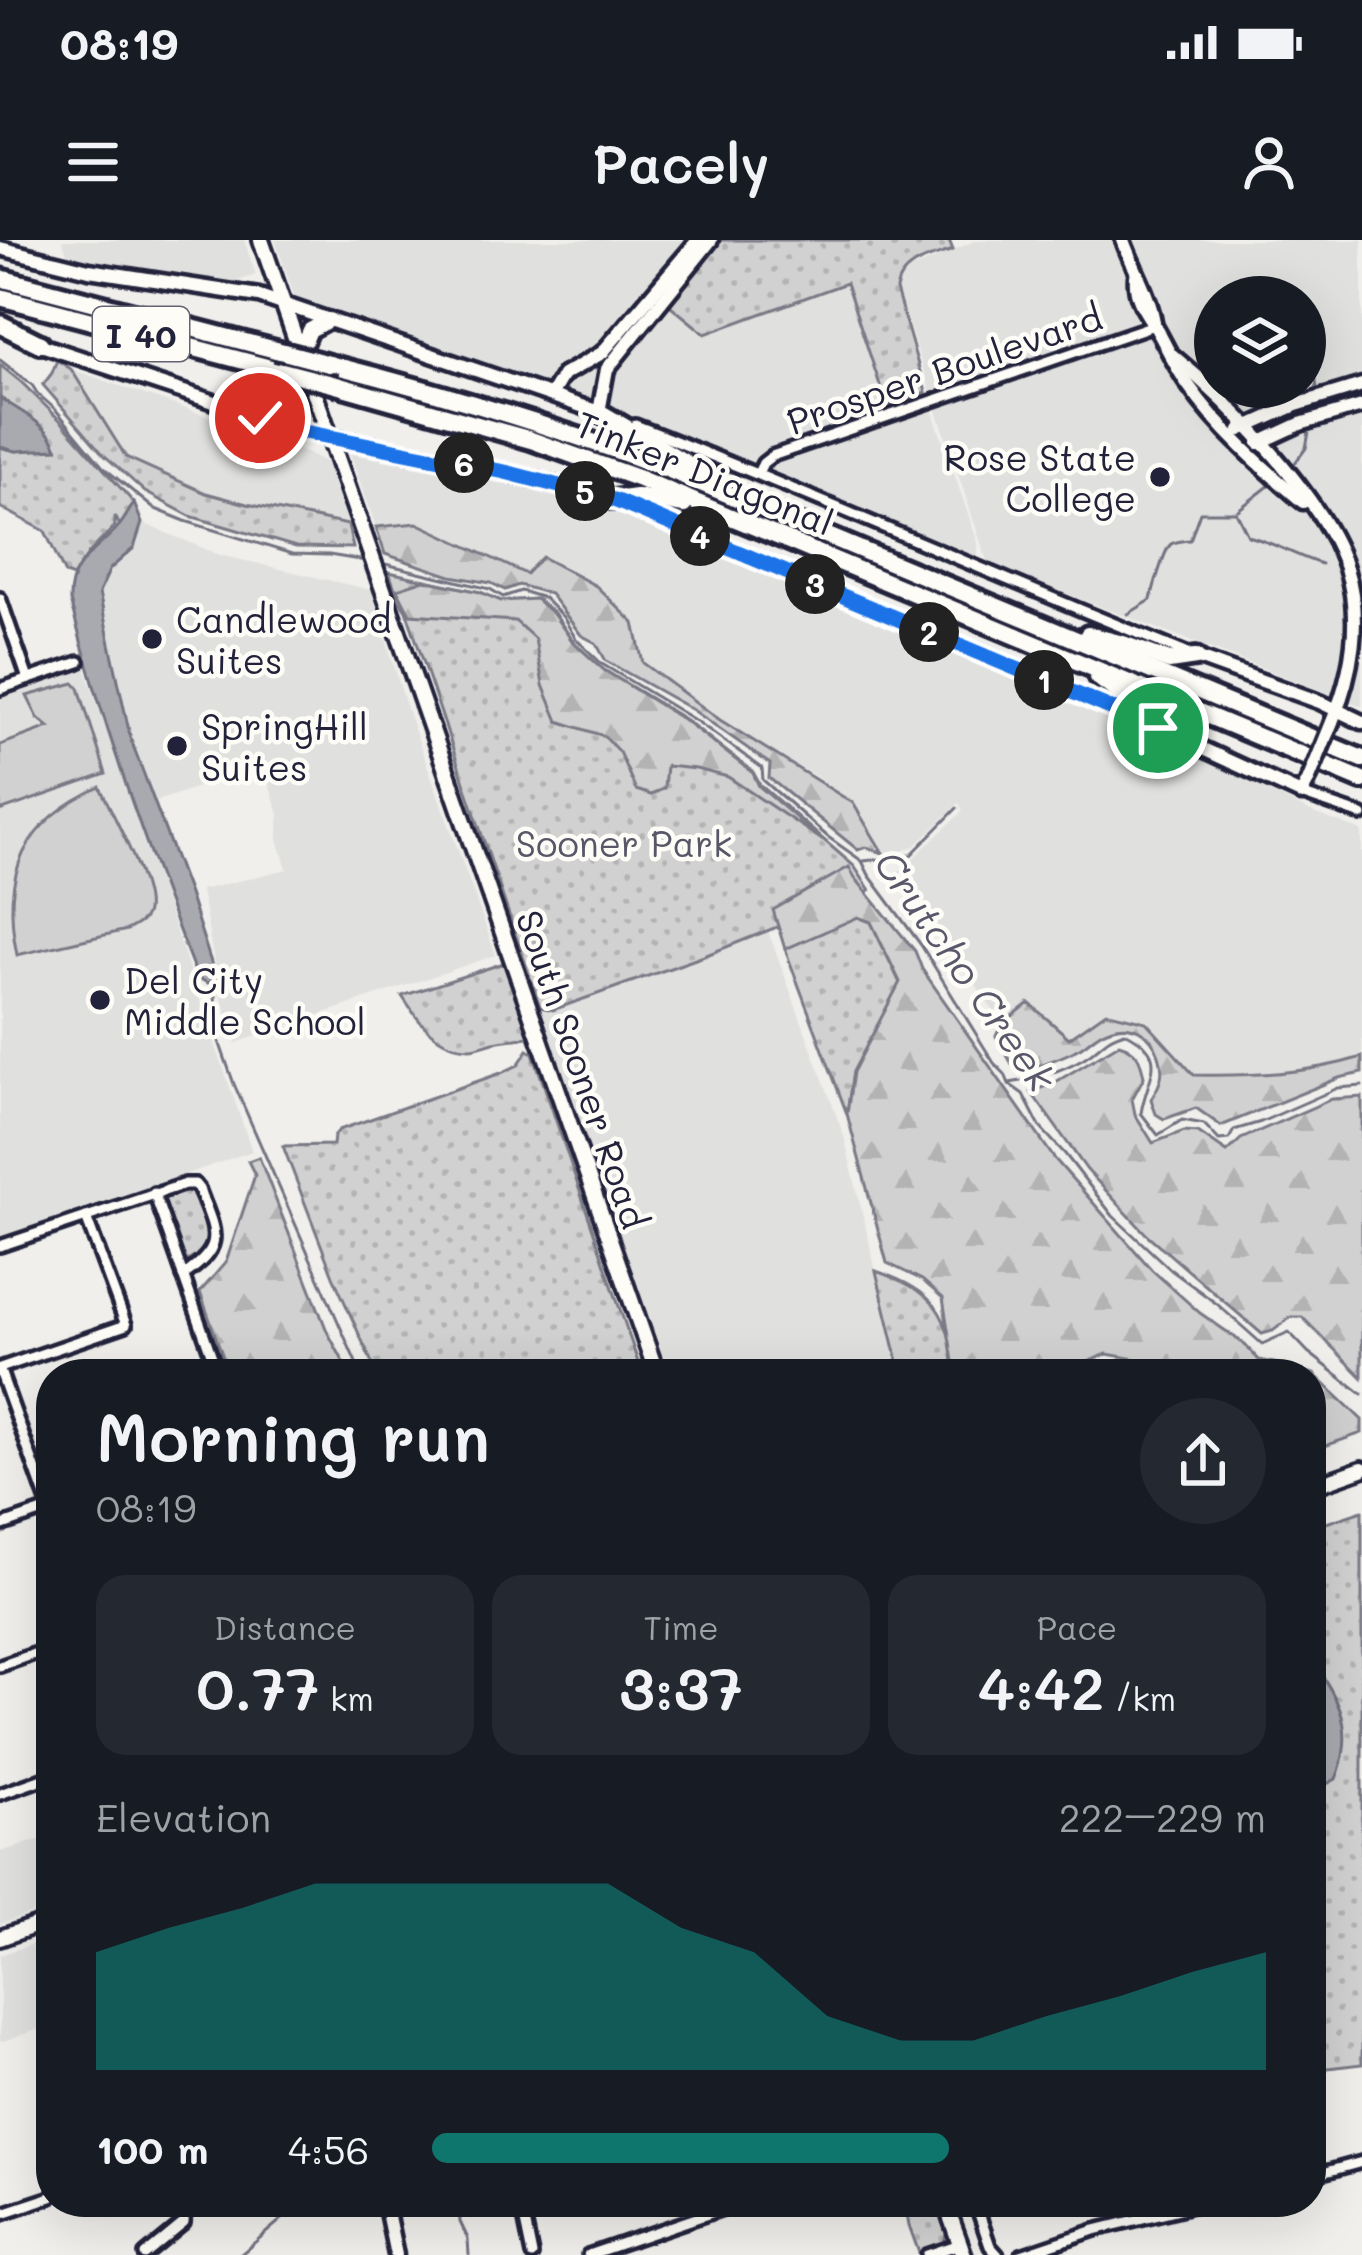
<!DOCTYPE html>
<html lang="en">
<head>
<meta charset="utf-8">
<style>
  :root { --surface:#171b24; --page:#242831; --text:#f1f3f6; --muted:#9ea1a6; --accent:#0f766e }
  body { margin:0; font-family:Mali,sans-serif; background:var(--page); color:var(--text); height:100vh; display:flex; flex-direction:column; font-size:45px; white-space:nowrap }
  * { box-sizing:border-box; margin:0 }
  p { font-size:39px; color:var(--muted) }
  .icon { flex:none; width:66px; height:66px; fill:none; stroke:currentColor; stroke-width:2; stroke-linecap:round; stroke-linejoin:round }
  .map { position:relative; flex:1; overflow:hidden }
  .side { position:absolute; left:36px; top:1119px; width:1290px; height:858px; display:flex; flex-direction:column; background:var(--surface); border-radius:48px; box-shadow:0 12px 48px #0002 }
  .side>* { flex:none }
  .fabs { position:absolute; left:1194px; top:36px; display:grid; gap:24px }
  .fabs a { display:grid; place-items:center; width:132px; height:132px; border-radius:50%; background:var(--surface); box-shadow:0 12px 48px #0002; font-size:60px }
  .pin { position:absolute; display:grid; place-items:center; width:102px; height:102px; color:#fff; margin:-51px; border:6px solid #fff; border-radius:50%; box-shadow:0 3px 12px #0007 }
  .km { position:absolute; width:60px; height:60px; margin:-30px; border-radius:50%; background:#222; color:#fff; font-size:33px; line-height:60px; text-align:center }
  .round { display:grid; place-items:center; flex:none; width:126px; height:126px; border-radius:63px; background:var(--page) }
  .headline { display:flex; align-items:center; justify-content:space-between; height:204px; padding:0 60px }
  h1 { font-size:66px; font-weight:600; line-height:90px }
  .figures { display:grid; grid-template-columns:repeat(3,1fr); gap:18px; height:204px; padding:12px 60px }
  .figures div { display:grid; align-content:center; border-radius:30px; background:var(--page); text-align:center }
  .figures b { font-size:60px; font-weight:600 }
  .figures small { font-size:33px; font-weight:400 }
  .figures p { font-size:33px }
  .chart { height:336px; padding:24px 60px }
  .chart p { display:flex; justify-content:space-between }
  .chart svg { width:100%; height:216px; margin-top:12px; fill:var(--accent); opacity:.7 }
  ul { padding:0 60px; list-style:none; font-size:39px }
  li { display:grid; grid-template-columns:192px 144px 1fr; align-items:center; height:90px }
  li i { height:30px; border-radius:15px; background:var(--accent) }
  .status { display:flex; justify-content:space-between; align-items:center; height:84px; padding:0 60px; background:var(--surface); direction:ltr }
  .status svg { height:33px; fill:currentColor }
  header { display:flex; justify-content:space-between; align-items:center; height:156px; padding:0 60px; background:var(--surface); font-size:54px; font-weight:600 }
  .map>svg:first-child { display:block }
</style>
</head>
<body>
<div class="status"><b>08:19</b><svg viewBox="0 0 49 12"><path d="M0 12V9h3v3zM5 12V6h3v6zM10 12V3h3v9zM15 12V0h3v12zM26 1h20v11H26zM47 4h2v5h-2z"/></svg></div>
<header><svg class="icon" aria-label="menu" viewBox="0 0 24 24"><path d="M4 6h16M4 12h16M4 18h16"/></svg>Pacely<svg class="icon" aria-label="person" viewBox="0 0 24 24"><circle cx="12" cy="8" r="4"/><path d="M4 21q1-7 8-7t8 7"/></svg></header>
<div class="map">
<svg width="1362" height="2015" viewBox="0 0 1362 2015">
  <defs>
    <pattern id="grass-dots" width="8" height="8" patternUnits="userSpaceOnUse" patternTransform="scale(3)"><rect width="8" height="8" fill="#d2d1d1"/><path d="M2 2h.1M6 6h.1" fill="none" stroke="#b4b3b4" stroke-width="1.8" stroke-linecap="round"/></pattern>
    <pattern id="forest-firs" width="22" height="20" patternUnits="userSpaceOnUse" patternTransform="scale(3)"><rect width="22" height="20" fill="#d2d1d1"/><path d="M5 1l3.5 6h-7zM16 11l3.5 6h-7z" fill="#b4b3b4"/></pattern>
  </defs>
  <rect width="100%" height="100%" fill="#f0efec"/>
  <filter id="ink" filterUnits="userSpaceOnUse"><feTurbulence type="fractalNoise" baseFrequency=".00833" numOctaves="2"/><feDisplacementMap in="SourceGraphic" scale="24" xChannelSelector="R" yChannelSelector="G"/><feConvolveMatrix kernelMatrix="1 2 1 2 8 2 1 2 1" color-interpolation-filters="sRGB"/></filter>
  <g filter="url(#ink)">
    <g fill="#e0e0df" fill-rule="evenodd">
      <polygon points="62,0 244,0 256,35 229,44 68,16"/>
      <polygon points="275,0 692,0 650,50 705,94 846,43 886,166 926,152 978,303 978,313 975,318 799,242 637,177 296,61"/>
      <path d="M976 0H1362V466L988 324 897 50 905 32ZM1215 57H1305V147H1215Z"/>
      <polygon points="71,129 285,203 326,222 348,285 247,264 206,253 125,216"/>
      <polygon points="355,210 584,257 1128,483 1311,572 1362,591 1362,817 1335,825 1265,836 1194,835 1146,782 1107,772 1069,799 1029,763 1002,784 933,680 896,634 963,571 959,563 915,606 899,612 883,613 853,563 815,536 720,480 643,423 634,383 417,284 376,287 350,214"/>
      <polygon points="142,283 220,315 371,350 408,472 496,715 236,803 220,754 201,650 287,629 278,599 279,574 262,525 154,562 131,500 99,353 110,329 134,308"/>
      <polygon points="85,428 252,911 0,1000 0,456"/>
      <polygon points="767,688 844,896 876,1031 900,1040 936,1064 952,1101 955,1134 670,1134 538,770"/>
      <polygon points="51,1596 51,1667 0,1684 0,1612"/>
      <polygon points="51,1698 51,1785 0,1802 0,1715"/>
    </g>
    <g fill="url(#grass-dots)" stroke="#7a7a86" stroke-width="3">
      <path d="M714 0H949L953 10C930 18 900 23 896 50L926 152 887 166 846 43 705 94 666 62Z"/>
      <polygon points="57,120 71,129 126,217 206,253 247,264 348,285 353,308 296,307 190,276 145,252 103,214 43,145 52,133"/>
      <polygon points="0,125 20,141 61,181 134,263 120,286 115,276 115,286 89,313 73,337 65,334 45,291 0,267 0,207 16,211 57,208 40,185 0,158"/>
      <polygon points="389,332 480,352 501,361 537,359 554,373 574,402 604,430 686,480 753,532 760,545 854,626 870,650 704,716 553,770 540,767 406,370 399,360"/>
      <polygon points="858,677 871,682 900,743 853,832 847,874 785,709"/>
      <path d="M504 723 529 796C518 800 510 799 499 801 490 802 479 808 470 808 437 808 417 780 402 756Z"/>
      <polygon points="528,810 533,813 642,1134 377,1134 333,1036 283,906 333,905 334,896 339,890 501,833 518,825"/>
      <path d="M188 948C197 955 198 961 202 972 208 995 211 1011 187 1021L182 1018 163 963 164 955Z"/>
      <path d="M876 1031C936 1052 949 1072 955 1134H901Z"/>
      <polygon points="1362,1271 1362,1824 1311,1830 1311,1288"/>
      <polygon points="905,1962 936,1962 946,1993 944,2003 919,2013 909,1985"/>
    </g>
    <g fill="url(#forest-firs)" stroke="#7a7a86" stroke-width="3">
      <polygon points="417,283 526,334 542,317 596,346 634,383 643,423 720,480 853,563 883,613 866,607 858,610 769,538 770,524 693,470 606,421 596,403 581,395 550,354 519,345 505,350 491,343 451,336 385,314 376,287"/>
      <polygon points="424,340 480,352 501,361 536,359 553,374 573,402 604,430 687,482 753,533 759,546 822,600 728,537 696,529 666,526 664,548 651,555 636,550 619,512 604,496 558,481 543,445 535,399 515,381 410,374 397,349"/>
      <polygon points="849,627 855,638 915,711 922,729 1054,918 1152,1030 1200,1073 1243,1103 1259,1120 1289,1126 1314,1134 1362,1180 1362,1193 1311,1211 1311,1134 1168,1134 1164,1124 1107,1114 1058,1134 955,1134 943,1058 922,1040 887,1023 847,874 853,832 900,742 871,682 858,677 785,709 773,670"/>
      <path d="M1029 763 1069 798 1106 772 1146 782 1194 835C1252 836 1307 834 1362 817V833L1339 838 1221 886 1196 868 1164 879 1156 874 1151 859C1161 844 1165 832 1159 815 1151 792 1131 780 1107 790 1095 794 1087 805 1076 810 1059 819 1040 825 1022 831L1012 824 996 796 1002 784Z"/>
      <path d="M1119 804C1137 809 1141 820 1144 837L1132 859 1135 874 1153 903 1184 891 1198 892 1227 912 1241 899 1332 859 1362 857V1137L1302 1077H1291L1273 1091 1262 1094 1146 994 1087 930 1031 852 1054 843Z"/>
      <polygon points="259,917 327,1091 350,1134 229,1134 200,1052 226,1022 255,935 248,921"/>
    </g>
    <g fill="#d2d1d1" stroke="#7a7a86" stroke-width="3">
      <polygon points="74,443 79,448 106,534 0,571 0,505 49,487 38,478 27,456"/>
      <path d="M100 547C112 574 152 645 147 671 145 682 136 685 127 690L17 715C0 632 24 581 100 547Z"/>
    </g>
    <g fill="#a9a9b0" stroke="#737381" stroke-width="3">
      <path d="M0 158C20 171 50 185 57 209L16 211 0 207Z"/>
      <path d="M134 263 142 283 134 308 110 329 99 353 131 500 189 654 216 738 208 743 200 739 193 727C146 606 103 486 70 361 69 323 94 313 117 288 124 281 128 272 134 263Z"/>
      <path d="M1311 1420C1340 1459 1356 1490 1336 1539L1314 1551 1311 1549Z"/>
    </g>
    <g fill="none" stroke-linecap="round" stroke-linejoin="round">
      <g stroke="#737381" stroke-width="3">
        <polyline points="0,120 32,145 37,153 56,170 103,227 153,268 185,281 292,314 329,315 366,321"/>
        <polyline points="1315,134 1317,149"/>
        <polyline points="1295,223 1306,208 1309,192"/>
        <polyline points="1238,270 1270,245"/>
        <polyline points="381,323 490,349 503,357 521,351 544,358 563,377 576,399 602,424 698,482 762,528 763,540 828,597 862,621 869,635 921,705 994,823 1005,834 1009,844 1023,854 1040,887 1065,914 1113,976 1171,1030 1217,1064 1262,1104 1289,1092 1308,1112 1362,1154"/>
        <path d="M1128 374 1151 360C1153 350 1164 310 1171 304 1174 302 1186 300 1190 300L1200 272H1236L1248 296C1275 303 1295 316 1321 324"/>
        <polyline points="864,621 911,615 957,568"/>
        <polyline points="211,738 216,749 213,784 234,844 361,1134"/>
        <path d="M1009 843C1037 839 1060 832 1084 818 1103 807 1101 799 1125 792 1172 816 1147 835 1141 873L1158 895 1182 880 1204 884 1219 900 1229 899 1234 890 1261 882 1338 848 1362 846"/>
        <polyline points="459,1962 460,1982 468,1999 469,2015"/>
        <polyline points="240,2015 302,1962"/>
      </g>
      <defs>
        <g id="minor">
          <path d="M635 185C822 258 1005 341 1191 415"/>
          <polyline points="758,233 763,223 772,216 1154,85"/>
          <polyline points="619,262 1135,478"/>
          <polyline points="0,358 28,439"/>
          <polyline points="0,449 79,422"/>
          <polyline points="1301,554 1362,575"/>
          <polyline points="154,953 218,1134"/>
          <path d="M0 1006 185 944H195L199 949C216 994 227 1005 183 1036"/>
          <polyline points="0,1128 126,1085 86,977"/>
          <polyline points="0,1131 51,1273"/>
          <polyline points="0,1286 49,1269"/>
          <polyline points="0,1426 51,1408"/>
          <polyline points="0,1554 51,1536"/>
          <polyline points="1311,1936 1362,1922"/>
          <polyline points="521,1962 532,2015"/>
          <polyline points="975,1962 990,2006 998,2015"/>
          <polyline points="0,1974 51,1957"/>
          <polyline points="145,2015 184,1983 185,1962"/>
          <polyline points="588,2015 743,1962"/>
          <polyline points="927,2015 960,2004"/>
          <polyline points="1021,2015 1095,1990 1208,1962"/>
        </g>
        <g id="tertiary">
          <path d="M1123 0C1133 28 1149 53 1154 82"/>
          <polyline points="0,8 89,30 259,56 599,172 607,129 711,0"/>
          <path d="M1136 36C1134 58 1145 71 1156 88 1167 107 1176 128 1189 146 1219 189 1263 228 1303 262"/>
          <polyline points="32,102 305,192 505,232 614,260"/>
          <path d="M1172 115C1229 162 1324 258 1346 328 1362 379 1352 434 1332 482"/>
          <polyline points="551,155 563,135 602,113 698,0"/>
          <polyline points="1240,190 1296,165 1362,145"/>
          <polyline points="1259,203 1300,184 1362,166"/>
          <polyline points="1196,417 1320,462 1362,482"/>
          <polyline points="1142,481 1301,554 1308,541"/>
          <polyline points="385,1962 396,2015"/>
        </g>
        <g id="secondary">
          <polyline points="261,0 657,1134"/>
          <polyline points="300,114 310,90 329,80"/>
          <polyline points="1311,1247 1362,1229"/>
          <polyline points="0,1698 51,1680"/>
          <polyline points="945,1962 964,2015"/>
        </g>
        <g id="motorway">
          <polyline points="0,38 276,110"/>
          <polyline points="0,57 282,131"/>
          <polyline points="0,84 40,104"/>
          <path d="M329 124C443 153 555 187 665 228L1362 519"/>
          <polyline points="336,145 531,200 640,239 1362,540"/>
          <polyline points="599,172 711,238"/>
          <polyline points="614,260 636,257 684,265"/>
          <polyline points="1088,395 1123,404 1169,421 1196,417"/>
          <polyline points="1098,437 1129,460 1142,481"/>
        </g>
      </defs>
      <use href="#minor" stroke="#22223b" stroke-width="18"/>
      <use href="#tertiary" stroke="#22223b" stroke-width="21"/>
      <use href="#secondary" stroke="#22223b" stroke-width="22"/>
      <use href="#motorway" stroke="#22223b" stroke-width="26"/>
      <use href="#minor" stroke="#fdfcf7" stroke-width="9"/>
      <use href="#tertiary" stroke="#fdfcf7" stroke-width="12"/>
      <use href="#secondary" stroke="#fdfcf7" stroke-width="14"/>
      <use href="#motorway" stroke="#fdfcf7" stroke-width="16"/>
      <defs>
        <polyline id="tertiary-bridge" points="1308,541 1332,482"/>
        <g id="motorway-bridge">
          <polyline points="276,110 329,124"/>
          <polyline points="282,131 336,145"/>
        </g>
      </defs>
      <use href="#tertiary-bridge" stroke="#22223b" stroke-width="21" stroke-linecap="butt"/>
      <use href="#motorway-bridge" stroke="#22223b" stroke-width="26" stroke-linecap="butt"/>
      <use href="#tertiary-bridge" stroke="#fdfcf7" stroke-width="12"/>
      <use href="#motorway-bridge" stroke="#fdfcf7" stroke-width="16"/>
    </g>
  </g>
  <g fill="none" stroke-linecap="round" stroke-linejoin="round" filter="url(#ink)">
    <defs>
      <polyline id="route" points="260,178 305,192 505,232 614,260 1158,488"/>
    </defs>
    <use href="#route" stroke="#fff" stroke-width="24"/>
    <use href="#route" stroke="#1a73e8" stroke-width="15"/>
  </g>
  <g fill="#22223b" stroke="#fdfcf7" stroke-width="4.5">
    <circle cx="1160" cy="237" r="12"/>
    <circle cx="152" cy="399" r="12"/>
    <circle cx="177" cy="506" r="12"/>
    <circle cx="100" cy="760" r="12"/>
  </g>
  <g text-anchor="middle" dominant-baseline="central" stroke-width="9" stroke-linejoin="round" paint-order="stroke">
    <rect fill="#fdfcf7" stroke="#646373" stroke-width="3" x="93" y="67" width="96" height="54" rx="9"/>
    <g font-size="33" font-weight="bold" fill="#22223b">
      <text x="141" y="94">I 40</text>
    </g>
    <g font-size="36" fill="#22223b" stroke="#fdfcf7">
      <text transform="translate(944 128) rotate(-19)">Prosper Boulevard</text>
      <text transform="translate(705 232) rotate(22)">Tinker Diagonal</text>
      <text transform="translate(583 829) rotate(71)">South Sooner Road</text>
    </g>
    <g font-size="36" fill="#22223b" stroke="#fdfcf7" text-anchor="start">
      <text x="1136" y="216" text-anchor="end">Rose State<tspan x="1136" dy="41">College</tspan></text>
      <text x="176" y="378">Candlewood<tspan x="176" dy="41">Suites</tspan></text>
      <text x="201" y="485">SpringHill<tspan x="201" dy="41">Suites</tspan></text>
      <text x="124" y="739">Del City<tspan x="124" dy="41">Middle School</tspan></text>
    </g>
    <g font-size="36" fill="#575768" stroke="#fdfcf7">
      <text x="624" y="602">Sooner Park</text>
    </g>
    <g font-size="39" font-style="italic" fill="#58586a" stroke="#fdfcf7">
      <text transform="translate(966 730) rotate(55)">Crutcho Creek</text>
    </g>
  </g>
</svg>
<div class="fabs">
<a><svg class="icon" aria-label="layers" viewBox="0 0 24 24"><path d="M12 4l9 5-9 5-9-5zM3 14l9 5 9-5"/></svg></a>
</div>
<div class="pin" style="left:1158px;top:488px;background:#1e9e55"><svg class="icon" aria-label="arrive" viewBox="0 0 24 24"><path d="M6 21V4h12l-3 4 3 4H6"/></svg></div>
<div class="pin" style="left:260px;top:178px;background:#d93025"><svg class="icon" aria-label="check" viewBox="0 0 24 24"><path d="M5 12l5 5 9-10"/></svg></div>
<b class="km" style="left:1044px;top:440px">1</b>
<b class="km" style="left:929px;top:392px">2</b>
<b class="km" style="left:815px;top:344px">3</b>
<b class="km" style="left:700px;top:296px">4</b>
<b class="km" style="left:585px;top:251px">5</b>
<b class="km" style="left:464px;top:223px">6</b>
<section class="side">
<div class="headline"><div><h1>Morning run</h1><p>08:19</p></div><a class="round"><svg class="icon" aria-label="share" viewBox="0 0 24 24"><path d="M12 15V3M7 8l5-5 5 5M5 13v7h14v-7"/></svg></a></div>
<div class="figures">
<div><p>Distance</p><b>0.77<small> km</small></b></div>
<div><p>Time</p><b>3:37</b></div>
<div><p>Pace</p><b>4:42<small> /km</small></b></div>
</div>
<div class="chart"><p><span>Elevation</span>222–229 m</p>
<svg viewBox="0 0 160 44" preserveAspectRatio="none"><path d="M0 44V20L10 15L20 11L30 6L40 6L50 6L60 6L70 6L80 15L90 20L100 33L110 38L120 38L130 33L140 29L150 24L160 20V44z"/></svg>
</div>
<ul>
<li><b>100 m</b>4:56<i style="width:62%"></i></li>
</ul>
</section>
</div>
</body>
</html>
